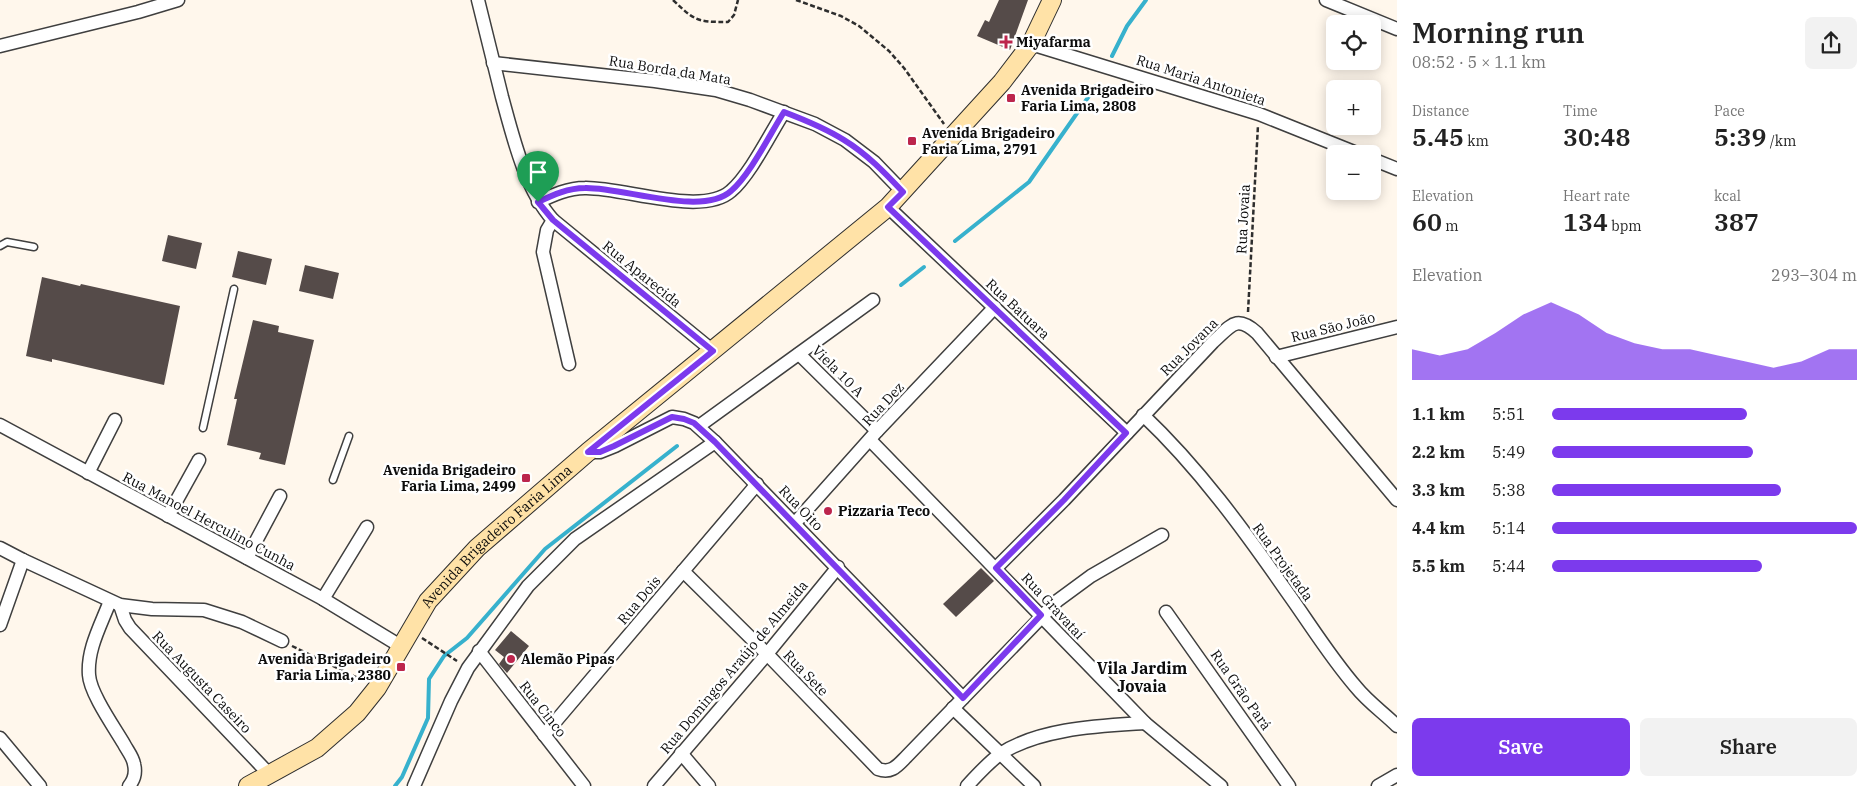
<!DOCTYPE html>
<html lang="en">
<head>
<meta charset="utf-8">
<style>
  :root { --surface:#fff; --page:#f2f2f2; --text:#222; --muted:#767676; --accent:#7c3aed }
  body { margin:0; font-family:"IBM Plex Serif",serif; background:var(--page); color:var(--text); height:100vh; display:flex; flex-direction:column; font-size:19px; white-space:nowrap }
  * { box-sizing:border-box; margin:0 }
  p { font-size:16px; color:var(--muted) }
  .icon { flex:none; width:28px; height:28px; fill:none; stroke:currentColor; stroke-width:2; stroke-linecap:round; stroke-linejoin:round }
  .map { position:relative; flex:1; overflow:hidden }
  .side { display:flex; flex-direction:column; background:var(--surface); width:475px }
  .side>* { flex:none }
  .buttons { position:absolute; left:1326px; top:15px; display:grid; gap:10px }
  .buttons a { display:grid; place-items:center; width:55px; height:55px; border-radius:8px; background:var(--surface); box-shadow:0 2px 12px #0003; font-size:25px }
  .pin { position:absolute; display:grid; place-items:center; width:42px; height:42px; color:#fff; margin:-51px -21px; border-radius:50% 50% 50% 0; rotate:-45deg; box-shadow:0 0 5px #0007 }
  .pin .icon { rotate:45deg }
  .round { display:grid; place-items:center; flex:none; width:52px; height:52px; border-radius:8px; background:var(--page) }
  .summary { display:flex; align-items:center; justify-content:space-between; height:85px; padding:0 15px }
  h1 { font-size:28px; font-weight:600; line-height:38px }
  .figures { display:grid; grid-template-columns:repeat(3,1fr); gap:8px; height:85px; padding:5px 15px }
  .figures div { display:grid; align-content:center }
  .figures b { font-size:25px; font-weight:600 }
  .figures small { font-size:14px; font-weight:400 }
  .figures p { font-size:14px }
  .chart { height:140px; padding:10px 15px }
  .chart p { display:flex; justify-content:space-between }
  .chart svg { width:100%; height:90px; margin-top:5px; fill:var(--accent); opacity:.7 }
  .action { display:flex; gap:10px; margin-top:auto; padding:10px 15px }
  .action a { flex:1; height:58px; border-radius:8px; background:var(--accent); color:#fff; font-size:20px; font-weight:600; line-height:58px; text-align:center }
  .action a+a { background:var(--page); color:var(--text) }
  ul { padding:0 15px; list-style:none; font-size:16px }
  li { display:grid; grid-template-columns:80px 60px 1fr; align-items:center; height:38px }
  li i { height:12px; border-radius:6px; background:var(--accent) }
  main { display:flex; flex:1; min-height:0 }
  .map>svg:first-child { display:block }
</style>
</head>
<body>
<main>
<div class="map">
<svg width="1397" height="786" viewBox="0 0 1397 786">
  <rect width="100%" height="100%" fill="#fff7ec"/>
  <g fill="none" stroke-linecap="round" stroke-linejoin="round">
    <g stroke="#37b1cd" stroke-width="4">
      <polyline points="1112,56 1127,26 1146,0"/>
      <polyline points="955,241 1029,182 1096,86"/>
      <polyline points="901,285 924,267"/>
      <polyline points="395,786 402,777 428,718 429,679 444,656 467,638 545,549 677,446"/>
    </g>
  </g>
  <g fill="#554b49">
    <polygon points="999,0 1028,0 1010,50 977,36 985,20 989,22"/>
    <polygon points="168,235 202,243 196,269 162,261"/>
    <polygon points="238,251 272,259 266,285 232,277"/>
    <polygon points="305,265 339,273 333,299 299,291"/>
    <polygon points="42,277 80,286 81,284 180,306 164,385 52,359 52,362 26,356"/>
    <polygon points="253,320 279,326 278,332 314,340 285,465 259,459 261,453 227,445 237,399 234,399"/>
    <polygon points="981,568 994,581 956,617 943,604"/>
    <polygon points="511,631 529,646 507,673 499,664 504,657 495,650"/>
  </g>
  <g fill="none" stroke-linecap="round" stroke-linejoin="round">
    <defs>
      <g id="lane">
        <polyline points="0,246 7,242 34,247"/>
        <polyline points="203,428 234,289"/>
        <polyline points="333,480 349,436"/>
      </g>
      <g id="street">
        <path d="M478 0C486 32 494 65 502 97 513 137 525 189 553 220L547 230 543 252 569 364"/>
        <polyline points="1326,0 1397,29"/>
        <polyline points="1031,44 1259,114 1359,154"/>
        <polyline points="0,46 138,12 178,0"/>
        <polyline points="493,63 655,81 716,90 750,100 815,124 845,140 874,162 903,192"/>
        <polyline points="1372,159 1397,169"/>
        <path d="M538 202C553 195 568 188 585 188 623 187 702 217 731 191 750 175 770 134 784 112"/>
        <polyline points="888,207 1127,433"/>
        <polyline points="553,220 713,351"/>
        <polyline points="799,354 877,431"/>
        <polyline points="1276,357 1397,327"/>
        <path d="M1143 415C1198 467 1244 530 1287 592 1310 624 1330 657 1356 687 1368 702 1384 713 1397 726"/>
        <polyline points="0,425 323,599 402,647"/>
        <polyline points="699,426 873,300"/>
        <polyline points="870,440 1145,723 1221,786"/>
        <polyline points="588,452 600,452 615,446 672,417 684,419 694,423 715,442 963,698"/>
        <polyline points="88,473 115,420"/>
        <polyline points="168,516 199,460"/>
        <polyline points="795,523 877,431 995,307"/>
        <polyline points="0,548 23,560 120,605 152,609 204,610 242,622 282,641"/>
        <polyline points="247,558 280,496"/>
        <path d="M996 568 1064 500 1213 342C1231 326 1236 314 1257 333L1397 500"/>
        <path d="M683 571 767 654 878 769C892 774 898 765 907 756L1057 601 1091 576 1162 535"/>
        <polyline points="323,599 367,527"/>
        <path d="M110 601C101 625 87 649 89 675 90 693 114 727 124 744 127 750 133 757 134 764 136 772 134 780 129 786"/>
        <polyline points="120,605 125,620 130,628 270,775"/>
        <polyline points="1166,612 1289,786"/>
        <polyline points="0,625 23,560"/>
        <polyline points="479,651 584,786"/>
        <polyline points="953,708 1034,786"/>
        <polyline points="544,735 757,484"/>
        <polyline points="0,738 40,786"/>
        <polyline points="681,753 709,786"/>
        <polyline points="414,786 451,701 468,668 528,586 575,539 715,442"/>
        <polyline points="654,786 767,654 838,567"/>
        <path d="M967 786C977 775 988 763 1000 754 1040 728 1099 726 1145 723"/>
        <polyline points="1378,786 1397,775"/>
      </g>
      <g id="secondary">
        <path id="s1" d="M248 786 317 748 357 713 377 688 428 601 477 548 588 452 888 207 1002 82 1031 44 1052 0"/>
      </g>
    </defs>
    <use href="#lane" stroke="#3f3f3f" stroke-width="9"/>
    <use href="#street" stroke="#3f3f3f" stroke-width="15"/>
    <use href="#secondary" stroke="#2e2e2e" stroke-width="20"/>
    <g stroke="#2e2e2e" stroke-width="2.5" stroke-dasharray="5 2.5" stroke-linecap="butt">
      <path d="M673 0C695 21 697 22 728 22L734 15 738 0"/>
      <polyline points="796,0 841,16 859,26 889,51 904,68 944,124"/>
      <polyline points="1248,312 1258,125"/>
      <polyline points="422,638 457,661"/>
      <polyline points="292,646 364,681"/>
    </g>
    <use href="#lane" stroke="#fff" stroke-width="6"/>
    <use href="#street" stroke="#fff" stroke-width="12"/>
    <use href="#secondary" stroke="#ffe2a7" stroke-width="18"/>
  </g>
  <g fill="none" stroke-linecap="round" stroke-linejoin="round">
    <defs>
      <path id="route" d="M784 112C805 120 825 128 844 140 867 154 885 173 903 192L888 207 1126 433 1064 500 996 568 1041 615 963 698 715 442 694 423 684 419 672 417 614 446 600 452H588L713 351 553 220 538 202C553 195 568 188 585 188 623 187 702 217 731 191 750 175 770 134 784 112Z"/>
    </defs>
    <use href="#route" stroke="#fff" stroke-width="10"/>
    <use href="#route" stroke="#7c3aed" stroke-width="6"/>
  </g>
  <g fill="#bc254c" stroke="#fff" stroke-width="2">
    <path d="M1003.5 34.5h5v5h5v5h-5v5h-5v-5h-5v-5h5z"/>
    <rect x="1006" y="93" width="10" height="10" rx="2.5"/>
    <rect x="907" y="136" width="10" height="10" rx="2.5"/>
    <rect x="521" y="473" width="10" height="10" rx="2.5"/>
    <circle cx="828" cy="511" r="5"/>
    <circle cx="511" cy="659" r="5"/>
    <rect x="396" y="662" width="10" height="10" rx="2.5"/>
  </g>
  <g text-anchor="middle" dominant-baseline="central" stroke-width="5" stroke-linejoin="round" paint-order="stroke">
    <g font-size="14" font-weight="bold" fill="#0c0c0c" stroke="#fff" text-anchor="start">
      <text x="1016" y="42">Miyafarma</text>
      <text x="1021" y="90">Avenida Brigadeiro<tspan x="1021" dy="16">Faria Lima, 2808</tspan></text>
      <text x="922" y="133">Avenida Brigadeiro<tspan x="922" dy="16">Faria Lima, 2791</tspan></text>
      <text x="516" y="470" text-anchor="end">Avenida Brigadeiro<tspan x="516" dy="16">Faria Lima, 2499</tspan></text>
      <text x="838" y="511">Pizzaria Teco</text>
      <text x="391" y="659" text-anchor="end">Avenida Brigadeiro<tspan x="391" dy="16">Faria Lima, 2380</tspan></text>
      <text x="521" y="659">Alemão Pipas</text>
    </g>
    <g font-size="14" fill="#0c0c0c" stroke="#fff">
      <text transform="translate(670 70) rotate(9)">Rua Borda da Mata</text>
      <text transform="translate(1201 80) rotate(18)">Rua Maria Antonieta</text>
      <text transform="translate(1243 219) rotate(-87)">Rua Jovaia</text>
      <text transform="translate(642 274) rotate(39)">Rua Aparecida</text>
      <text transform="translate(1018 309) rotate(43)">Rua Batuara</text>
      <text transform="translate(1333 327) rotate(-14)">Rua São João</text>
      <text transform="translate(1189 347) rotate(-45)">Rua Jovana</text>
      <text transform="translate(838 371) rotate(45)">Viela 10 A</text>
      <text transform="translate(883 404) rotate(-47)">Rua Dez</text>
      <text transform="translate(801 508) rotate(46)">Rua Oito</text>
      <text transform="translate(209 521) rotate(28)">Rua Manoel Herculino Cunha</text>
      <text stroke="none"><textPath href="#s1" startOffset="359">Avenida Brigadeiro Faria Lima</textPath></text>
      <text transform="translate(1283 562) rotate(54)">Rua Projetada</text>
      <text transform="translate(639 600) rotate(-50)">Rua Dois</text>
      <text transform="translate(1053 606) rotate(47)">Rua Gravataí</text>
      <text transform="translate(734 667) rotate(-50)">Rua Domingos Araújo de Almeida</text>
      <text transform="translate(806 673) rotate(46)">Rua Sete</text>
      <text transform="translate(202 682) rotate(46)">Rua Augusta Caseiro</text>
      <text transform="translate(1241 690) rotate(55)">Rua Grão Pará</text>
      <text transform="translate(543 709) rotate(52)">Rua Cinco</text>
    </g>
    <g font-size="16" font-weight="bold" fill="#0c0c0c" stroke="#fff">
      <text x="1142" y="668">Vila Jardim<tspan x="1142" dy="18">Jovaia</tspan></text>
    </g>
  </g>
</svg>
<div class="buttons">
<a><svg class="icon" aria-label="locate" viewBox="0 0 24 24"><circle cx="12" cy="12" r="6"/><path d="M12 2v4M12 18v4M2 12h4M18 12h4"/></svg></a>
<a>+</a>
<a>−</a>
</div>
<div class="pin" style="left:538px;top:202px;background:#1e9e55"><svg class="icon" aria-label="arrive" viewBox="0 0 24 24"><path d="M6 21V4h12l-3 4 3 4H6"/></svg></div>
</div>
<section class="side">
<div class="summary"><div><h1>Morning run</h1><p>08:52 · 5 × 1.1 km</p></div><a class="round"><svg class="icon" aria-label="share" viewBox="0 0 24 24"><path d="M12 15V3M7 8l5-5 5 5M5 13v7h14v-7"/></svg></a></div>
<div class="figures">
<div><p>Distance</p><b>5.45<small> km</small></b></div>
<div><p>Time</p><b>30:48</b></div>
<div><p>Pace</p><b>5:39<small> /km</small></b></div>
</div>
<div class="figures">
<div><p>Elevation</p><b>60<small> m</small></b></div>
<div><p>Heart rate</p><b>134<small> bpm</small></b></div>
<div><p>kcal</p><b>387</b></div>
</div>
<div class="chart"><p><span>Elevation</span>293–304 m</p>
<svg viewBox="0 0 160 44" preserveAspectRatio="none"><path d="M0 44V29L10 32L20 29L30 21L40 12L50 6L60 12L70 21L80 26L90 29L100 29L110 32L120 35L130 38L140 35L150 29L160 29V44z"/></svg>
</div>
<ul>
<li><b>1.1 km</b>5:51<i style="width:64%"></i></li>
<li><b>2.2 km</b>5:49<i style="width:66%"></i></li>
<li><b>3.3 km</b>5:38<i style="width:75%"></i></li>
<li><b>4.4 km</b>5:14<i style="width:100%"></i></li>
<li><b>5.5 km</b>5:44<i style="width:69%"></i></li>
</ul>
<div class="action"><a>Save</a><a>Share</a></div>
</section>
</main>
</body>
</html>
